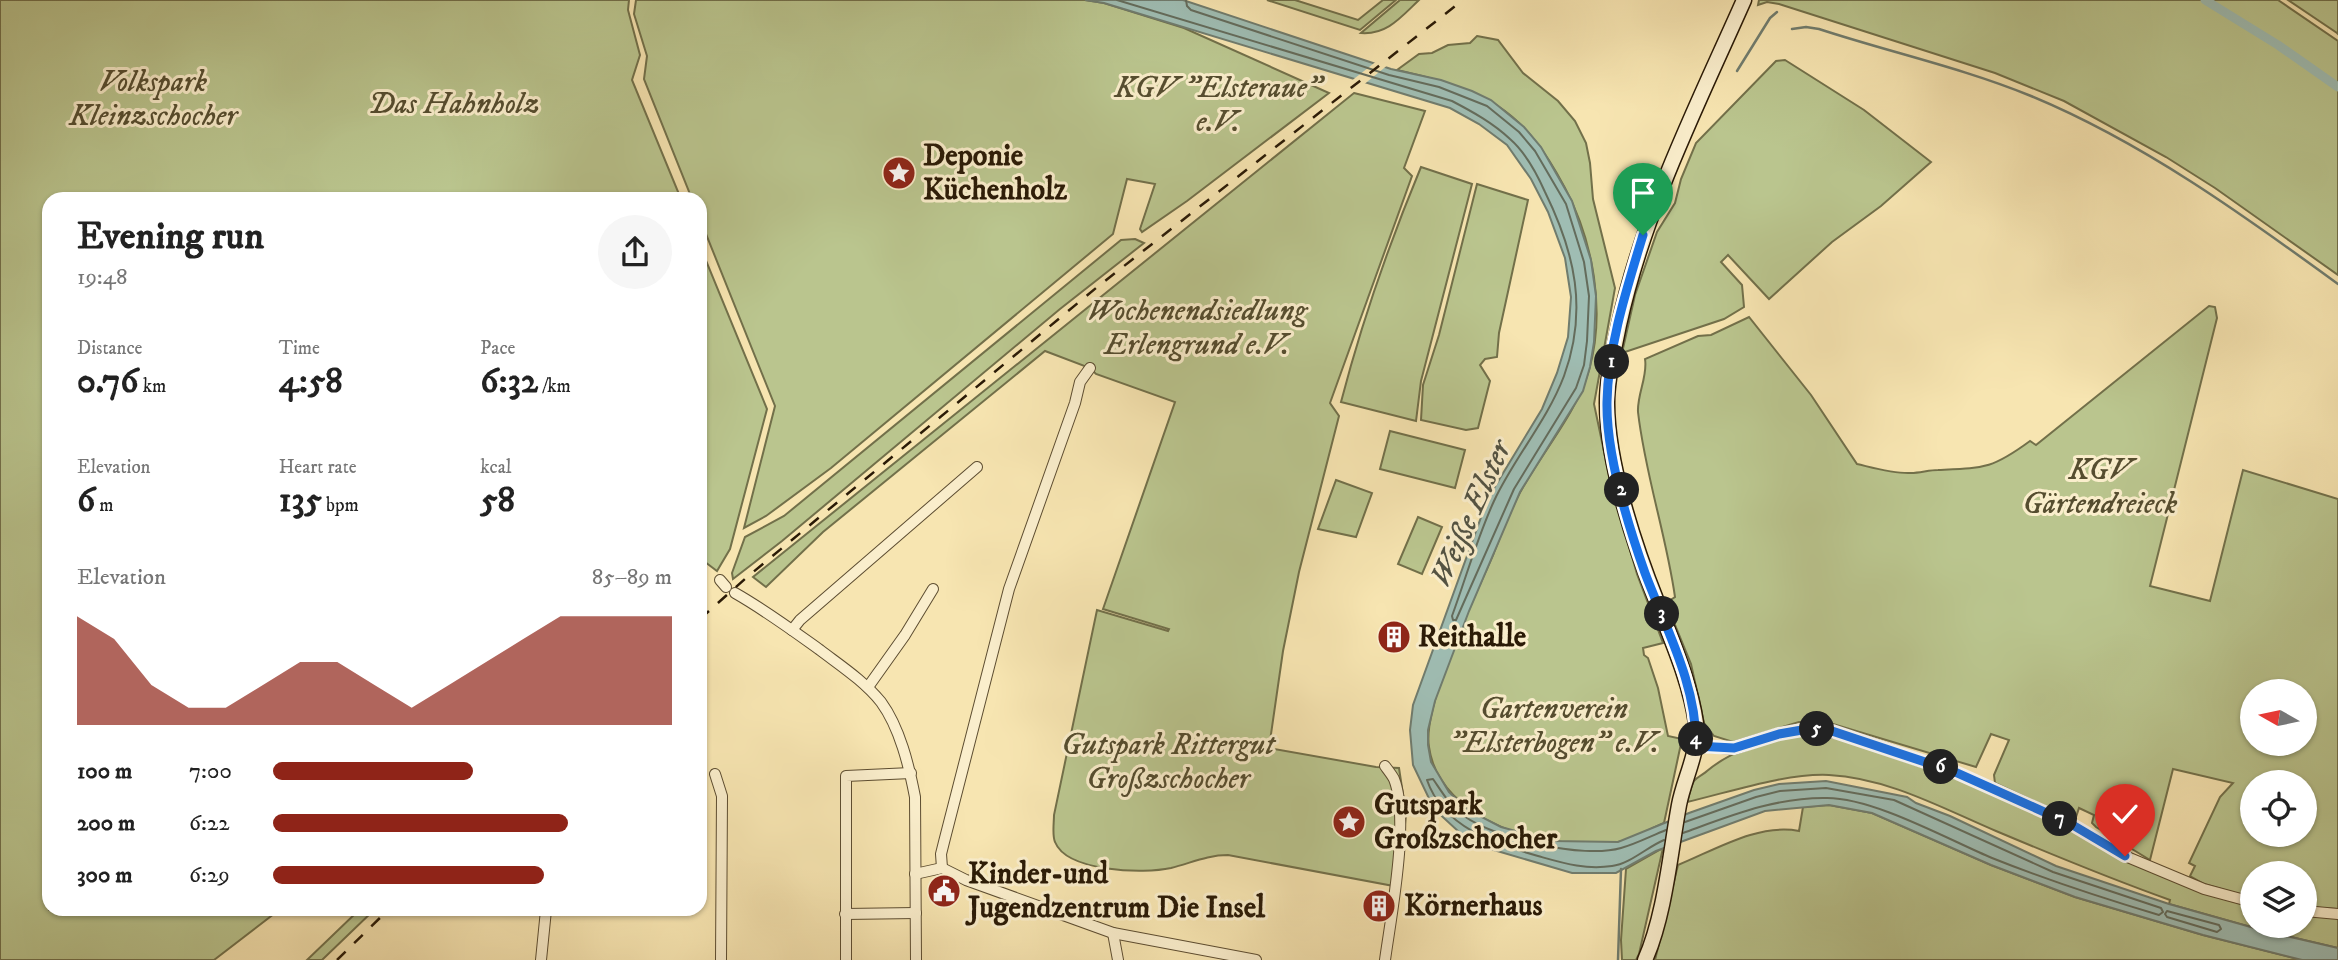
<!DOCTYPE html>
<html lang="en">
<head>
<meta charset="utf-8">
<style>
  :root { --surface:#fff; --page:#f6f6f6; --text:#222; --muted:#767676; --accent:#8f2418 }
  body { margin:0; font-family:"IM FELL DW Pica",serif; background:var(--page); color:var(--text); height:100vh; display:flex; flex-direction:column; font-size:26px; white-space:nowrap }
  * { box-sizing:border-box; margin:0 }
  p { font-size:23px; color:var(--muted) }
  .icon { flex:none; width:38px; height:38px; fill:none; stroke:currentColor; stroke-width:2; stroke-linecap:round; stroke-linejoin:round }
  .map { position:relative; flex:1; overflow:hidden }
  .side { position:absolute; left:42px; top:192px; width:665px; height:724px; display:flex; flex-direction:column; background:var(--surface); border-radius:21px; box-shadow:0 2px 5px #0004 }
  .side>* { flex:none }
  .needle { width:46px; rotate:279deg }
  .buttons { position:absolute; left:2240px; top:679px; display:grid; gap:14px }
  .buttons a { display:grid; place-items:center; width:77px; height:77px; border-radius:50%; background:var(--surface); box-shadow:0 2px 5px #0004; font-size:35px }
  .pin { position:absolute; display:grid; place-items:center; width:60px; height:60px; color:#fff; margin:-72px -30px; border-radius:50% 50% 50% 0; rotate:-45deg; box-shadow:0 0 7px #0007 }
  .pin .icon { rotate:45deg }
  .km { position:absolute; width:35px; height:35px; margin:-18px; border-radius:50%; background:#222; color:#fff; font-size:19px; line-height:35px; text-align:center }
  .round { display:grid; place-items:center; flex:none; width:74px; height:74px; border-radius:37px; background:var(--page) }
  .overview { display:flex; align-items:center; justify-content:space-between; height:119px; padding:0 35px }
  h1 { font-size:38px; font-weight:700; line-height:52px }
  .metrics { display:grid; grid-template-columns:repeat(3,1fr); gap:10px; height:119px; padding:7px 35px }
  .metrics div { display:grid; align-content:center }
  .metrics b { font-size:35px; font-weight:700 }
  .metrics small { font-size:19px; font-weight:400 }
  .metrics p { font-size:19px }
  .chart { height:196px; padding:14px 35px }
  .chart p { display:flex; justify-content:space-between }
  .chart svg { width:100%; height:126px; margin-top:7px; fill:var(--accent); opacity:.7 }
  ul { padding:0 35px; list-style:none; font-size:23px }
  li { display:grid; grid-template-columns:112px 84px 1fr; align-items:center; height:52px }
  li i { height:18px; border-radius:9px; background:var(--accent) }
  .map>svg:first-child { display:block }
</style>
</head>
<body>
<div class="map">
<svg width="2338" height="960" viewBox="0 0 2338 960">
  <rect width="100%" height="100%" fill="#f7e5b1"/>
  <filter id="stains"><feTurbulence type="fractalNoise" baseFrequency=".00286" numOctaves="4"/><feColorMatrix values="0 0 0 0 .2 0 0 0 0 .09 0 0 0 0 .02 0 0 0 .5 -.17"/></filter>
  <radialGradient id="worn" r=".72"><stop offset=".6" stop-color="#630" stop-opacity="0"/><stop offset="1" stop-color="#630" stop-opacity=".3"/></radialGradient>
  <g fill="#bac58e" stroke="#72704a" stroke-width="2" fill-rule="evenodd">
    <polygon points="0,0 629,0 628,10 640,55 632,80 681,199 49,200 49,910 279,910 214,960 0,960"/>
    <polygon points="636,0 1085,0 1104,3 1184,28 1329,93 1187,201 1142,232 1140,229 1155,184 1127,179 1113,234 831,468 766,516 744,528 775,406 700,219 700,200 692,199 644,79 647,56 634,14"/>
    <polygon points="1267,0 1295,0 1358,20 1383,0 1396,0 1360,30"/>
    <path d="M1400 0H1419C1401 17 1387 35 1361 33Z"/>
    <polygon points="1759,0 2278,0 2338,41 2338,275 2215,188 2166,157 2064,101 1995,73 1779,4 1767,2 1758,5"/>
    <polygon points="2288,0 2338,0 2338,34 2337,33"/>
    <path d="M1477 36 1498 40 1523 73 1558 101 1575 121 1586 143 1590 163 1593 199 1615 288 1594 404 1610 480 1637 574 1663 643 1643 648 1644 655 1648 658 1658 688 1668 736 1682 739 1664 823C1649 829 1633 839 1618 842 1589 849 1525 838 1499 826 1466 811 1434 785 1429 747 1422 706 1475 597 1493 555 1502 533 1510 510 1522 489 1543 451 1577 412 1589 370 1606 311 1593 241 1565 188 1522 106 1484 90 1397 70L1419 54 1432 53 1448 45 1470 43Z"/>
    <polygon points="1785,60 1864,110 1931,162 1881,206 1832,242 1769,299 1728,255 1721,262 1742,285 1744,307 1724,319 1622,353 1635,295 1657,232 1675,203 1681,179 1696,143 1776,61"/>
    <path d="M1354 93 1425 111 1404 168 1412 176 1330 403 1339 416 1299 572 1283 651 1269 748 1376 767 1399 768 1406 814 1399 887 1228 855C1207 855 1191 863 1171 868 1144 874 1067 872 1055 842 1052 835 1054 823 1054 815L1097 610 1168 631 1169 629 1103 609 1175 402 1096 374 1090 368 1045 351 823 532 766 587 753 577Z"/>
    <path d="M1421 167 1472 184 1421 381 1416 421 1341 402C1362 321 1389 244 1421 167Z"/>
    <polygon points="1477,184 1528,200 1499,333 1497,357 1485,359 1480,365 1490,381 1478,428 1466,430 1421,420 1423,385 1439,335"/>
    <polygon points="1135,239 1144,243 1060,309 782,541 733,579 732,573 745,537 784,516 1121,240"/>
    <polygon points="700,246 767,409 730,549 717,571 705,562 700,566"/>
    <path d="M2209 306 2215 307 2217 318 2150 586 2210 601 2243 470 2338 499V909L2305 907V873H2252V898L2204 884 2190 876 2195 866 2189 863 2220 797 2233 783 2173 769 2150 860 2096 827 2092 823 2094 815 2079 808 2075 820 1995 783 1994 775 2009 740 1991 734 1976 767 1833 724 1799 722 1733 742 1714 736 1704 723 1691 664 1666 603 1675 597C1666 534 1645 474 1638 412 1637 394 1648 376 1645 359L1698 336 1711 335 1749 317 1811 395 1857 464C1874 468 1894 474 1911 473 1920 473 1929 470 1938 470 1984 468 1992 469 2030 441L2036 445ZM2252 691H2305V744H2252ZM2252 782H2305V835H2252Z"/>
    <polygon points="1390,431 1465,450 1455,488 1380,469"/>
    <polygon points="1336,480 1372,493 1356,537 1318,529"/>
    <polygon points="1418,517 1442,527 1422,574 1398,564"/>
    <path d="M1815 734 1840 739 1963 781 2059 824 2138 866 2202 892 2252 906V926H2305V915L2338 918V948L2265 931 2169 904 2170 900C2111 879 2053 855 1996 831 1942 808 1888 778 1829 775 1786 773 1730 792 1687 802 1689 796 1691 786 1694 781 1697 777 1704 774 1707 771 1737 746 1777 737 1815 734Z"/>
    <path d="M1829 805 1872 813 1991 865 2075 897 2203 935 2302 960H1655L1678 865C1715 850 1758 823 1799 831L1803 807Z"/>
    <polygon points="1663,848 1639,954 1636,960 1622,960 1621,940 1626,869"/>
    <polygon points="359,910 374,910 322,960 307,960"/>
  </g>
  <polygon fill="#9fbdb3" stroke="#707c6e" stroke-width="2" points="1085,0 1183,0 1391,69 1441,80 1472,91 1491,100 1524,127 1541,147 1572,201 1591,260 1596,296 1594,342 1590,367 1583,391 1520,492 1469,611 1435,701 1428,730 1428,745 1431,762 1449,792 1468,810 1501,827 1553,841 1618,842 1689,813 1754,790 1779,784 1826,781 1907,797 1916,803 1950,816 2056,866 2169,904 2265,931 2338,948 2338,960 2302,960 2203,935 2075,897 1991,865 1872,813 1829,805 1765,811 1656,851 1616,873 1572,873 1487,848 1459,832 1434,809 1413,765 1410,730 1413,705 1488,498 1542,409 1557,373 1568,337 1571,297 1565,258 1548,212 1531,179 1507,145 1479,124 1450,108 1104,3"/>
  <polygon fill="#f7e5b1" points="1378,60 1389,64 1362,86 1350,82"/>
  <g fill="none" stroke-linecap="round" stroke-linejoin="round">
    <g stroke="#646c5c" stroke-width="2">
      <path d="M1117 0 1452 101C1473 112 1493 123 1510 139 1525 152 1537 174 1545 192 1575 253 1588 310 1564 376 1547 421 1514 458 1494 501 1477 538 1466 578 1452 616L1453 620H1456L1514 489 1576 388 1584 365 1587 341 1589 296 1584 262 1566 204 1535 151 1519 132 1487 106 1439 87 1389 75 1191 10 1187 6 1186 0"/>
      <path d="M1683 833C1730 816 1776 797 1827 798 1874 798 1947 839 1992 858 2047 880 2102 898 2159 915L2163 912 2161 908 2053 872 1894 800 1826 788 1780 791 1756 797 1685 822"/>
      <path d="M1664 840C1647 847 1630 864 1612 866 1585 870 1563 863 1538 856 1495 844 1443 827 1427 780L1433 779C1442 792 1450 806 1464 816 1496 839 1583 859 1621 848 1636 844 1651 836 1666 830"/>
      <polygon points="2167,911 2219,925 2221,929 2217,932 2167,917 2165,914"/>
    </g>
    <g stroke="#707c6e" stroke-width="2.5">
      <path d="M1792 29 1806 27 1819 29C1889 52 1963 68 2031 96 2142 142 2242 214 2338 284"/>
      <polyline points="1737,71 1770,18 1777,12"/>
      <polyline points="1618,960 1621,869"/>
    </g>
    <polyline stroke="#9fbdb3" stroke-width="9" points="2205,0 2278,45 2338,87"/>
    <defs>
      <g id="minor">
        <polyline points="720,580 726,587"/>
        <path d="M735 593C765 610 792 630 820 650 841 666 864 681 881 702 900 728 909 766 915 797L916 960"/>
        <polyline points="792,630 800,620 977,467"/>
        <polyline points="868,687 905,635 933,589"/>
        <polyline points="1696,746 1734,749 1778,734 1802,730 1819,729 1853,737 1955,772 2071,824 2125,856 2204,889 2252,902"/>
        <path d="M1385 766C1388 770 1392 775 1394 779 1410 819 1391 916 1385 960"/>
        <polyline points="715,774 722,796 721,960"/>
        <polyline points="942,868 941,854 944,842 1009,589 1075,403 1080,382 1090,368"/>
        <polyline points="915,874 942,868 966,880 1113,933 1256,960"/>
        <polyline points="2305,911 2338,914"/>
        <polyline points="845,914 916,913"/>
        <polyline points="1113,933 1118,960"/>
        <polyline points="541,960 546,910"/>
        <polyline points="846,960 846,776 911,773"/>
      </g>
      <path id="secondary" d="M1645 960C1665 915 1670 854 1679 805 1684 778 1700 751 1696 723 1690 681 1672 642 1657 602 1635 547 1607 463 1607 403 1607 377 1614 351 1619 325 1644 211 1697 106 1744 0"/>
    </defs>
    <use href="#minor" stroke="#5d4d31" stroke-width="12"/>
    <use href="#secondary" stroke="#2a1a06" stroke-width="17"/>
    <use href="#minor" stroke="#faeecc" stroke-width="10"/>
    <use href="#secondary" stroke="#faeecc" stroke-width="14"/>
    <g stroke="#2a1a06" stroke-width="2.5" stroke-dasharray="12 12" stroke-linecap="butt">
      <polyline points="700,619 746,578 1096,288 1463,0"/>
      <polyline points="337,960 388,910"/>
    </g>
  </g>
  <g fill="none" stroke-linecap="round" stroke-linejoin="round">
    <defs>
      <path id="route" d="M1643 235C1627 288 1608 346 1607 402 1606 453 1628 525 1645 573 1666 629 1697 685 1696 746L1734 748 1779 734 1802 730 1832 731 1955 772 2071 824 2125 856"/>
    </defs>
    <use href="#route" stroke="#fff" stroke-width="14"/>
    <use href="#route" stroke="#1a73e8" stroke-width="9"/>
  </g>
  <defs>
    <symbol id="sight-disc" viewBox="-11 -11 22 22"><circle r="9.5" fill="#8f2418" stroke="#faeecc"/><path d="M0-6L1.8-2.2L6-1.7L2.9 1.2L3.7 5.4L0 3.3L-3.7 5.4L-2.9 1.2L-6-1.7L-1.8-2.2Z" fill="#fff"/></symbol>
    <symbol id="building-disc" viewBox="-11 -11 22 22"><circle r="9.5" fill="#8f2418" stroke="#faeecc"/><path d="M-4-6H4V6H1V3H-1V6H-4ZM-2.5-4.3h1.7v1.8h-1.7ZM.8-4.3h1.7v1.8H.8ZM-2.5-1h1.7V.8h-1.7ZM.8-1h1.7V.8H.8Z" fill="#fff"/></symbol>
    <symbol id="civic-disc" viewBox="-11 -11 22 22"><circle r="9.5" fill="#8f2418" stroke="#faeecc"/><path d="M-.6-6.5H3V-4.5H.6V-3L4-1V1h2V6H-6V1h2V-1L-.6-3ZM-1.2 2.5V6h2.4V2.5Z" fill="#fff"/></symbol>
  </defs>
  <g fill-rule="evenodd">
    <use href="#sight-disc" x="880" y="154" width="38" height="38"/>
    <use href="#building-disc" x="1375" y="618" width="38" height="38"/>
    <use href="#sight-disc" x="1330" y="803" width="38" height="38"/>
    <use href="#civic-disc" x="925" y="872" width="38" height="38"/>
    <use href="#building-disc" x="1360" y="887" width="38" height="38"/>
  </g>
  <g text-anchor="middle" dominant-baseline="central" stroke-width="6" stroke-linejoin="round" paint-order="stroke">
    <g font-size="30" font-style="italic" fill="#554d2f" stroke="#faeecc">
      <text x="153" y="82">Volkspark<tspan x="153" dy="34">Kleinzschocher</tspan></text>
      <text x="1218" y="88">KGV "Elsteraue"<tspan x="1218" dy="34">e.V.</tspan></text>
      <text x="454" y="104">Das Hahnholz</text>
      <text x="1197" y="311">Wochenendsiedlung<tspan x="1197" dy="34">Erlengrund e.V.</tspan></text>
      <text x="2100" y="470">KGV<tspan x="2100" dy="34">Gärtendreieck</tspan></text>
      <text x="1554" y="709">Gartenverein<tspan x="1554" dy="34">"Elsterbogen" e.V.</tspan></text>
      <text x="1168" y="745">Gutspark Rittergut<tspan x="1168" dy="34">Großzschocher</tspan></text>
    </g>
    <g font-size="30" font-weight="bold" fill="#2a1a06" stroke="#faeecc" text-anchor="start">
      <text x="923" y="156">Deponie<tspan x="923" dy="34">Küchenholz</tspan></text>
      <text x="1418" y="637">Reithalle</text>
      <text x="1374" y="805">Gutspark<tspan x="1374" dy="34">Großzschocher</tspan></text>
      <text x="968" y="874">Kinder-und<tspan x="968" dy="34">Jugendzentrum Die Insel</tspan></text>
      <text x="1404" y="906">Körnerhaus</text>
    </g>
    <g font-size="32" font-style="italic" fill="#535343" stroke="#faeecc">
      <text transform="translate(1471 514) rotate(-66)">Weiße Elster</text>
    </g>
  </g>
  <rect width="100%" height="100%" filter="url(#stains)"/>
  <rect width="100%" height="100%" fill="url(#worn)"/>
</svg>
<div class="buttons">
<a><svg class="needle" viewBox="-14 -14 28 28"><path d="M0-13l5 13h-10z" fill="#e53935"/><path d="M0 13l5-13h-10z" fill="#767676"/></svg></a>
<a><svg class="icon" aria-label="locate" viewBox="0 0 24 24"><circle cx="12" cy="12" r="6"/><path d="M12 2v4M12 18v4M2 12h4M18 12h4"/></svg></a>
<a><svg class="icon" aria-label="layers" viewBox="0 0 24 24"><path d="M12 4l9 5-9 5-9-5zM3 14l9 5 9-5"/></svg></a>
</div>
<div class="pin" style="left:1643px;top:235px;background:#1e9e55"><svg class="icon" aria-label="arrive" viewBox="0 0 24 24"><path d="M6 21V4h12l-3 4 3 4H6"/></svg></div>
<div class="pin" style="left:2125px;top:856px;background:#d93025"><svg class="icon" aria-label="check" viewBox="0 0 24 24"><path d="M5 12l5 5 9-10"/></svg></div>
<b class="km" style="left:1612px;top:362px">1</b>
<b class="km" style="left:1622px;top:490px">2</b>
<b class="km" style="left:1662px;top:614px">3</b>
<b class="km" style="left:1696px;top:739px">4</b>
<b class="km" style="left:1817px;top:729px">5</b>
<b class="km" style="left:1941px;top:767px">6</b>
<b class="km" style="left:2060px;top:819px">7</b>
<section class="side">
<div class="overview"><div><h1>Evening run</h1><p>19:48</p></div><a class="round"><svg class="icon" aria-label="share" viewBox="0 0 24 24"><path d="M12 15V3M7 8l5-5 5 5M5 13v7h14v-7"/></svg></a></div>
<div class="metrics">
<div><p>Distance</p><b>0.76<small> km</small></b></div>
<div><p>Time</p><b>4:58</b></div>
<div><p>Pace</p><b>6:32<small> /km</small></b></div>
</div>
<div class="metrics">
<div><p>Elevation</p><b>6<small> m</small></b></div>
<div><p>Heart rate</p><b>135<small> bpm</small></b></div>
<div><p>kcal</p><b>58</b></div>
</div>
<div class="chart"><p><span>Elevation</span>85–89 m</p>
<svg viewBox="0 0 160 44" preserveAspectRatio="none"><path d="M0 44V6L10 14L20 30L30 38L40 38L50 30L60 22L70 22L80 30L90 38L100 30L110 22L120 14L130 6L140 6L150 6L160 6V44z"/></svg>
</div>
<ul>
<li><b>100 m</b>7:00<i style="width:50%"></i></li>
<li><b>200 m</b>6:22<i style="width:74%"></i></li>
<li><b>300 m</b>6:29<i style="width:68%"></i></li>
</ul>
</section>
</div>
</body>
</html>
